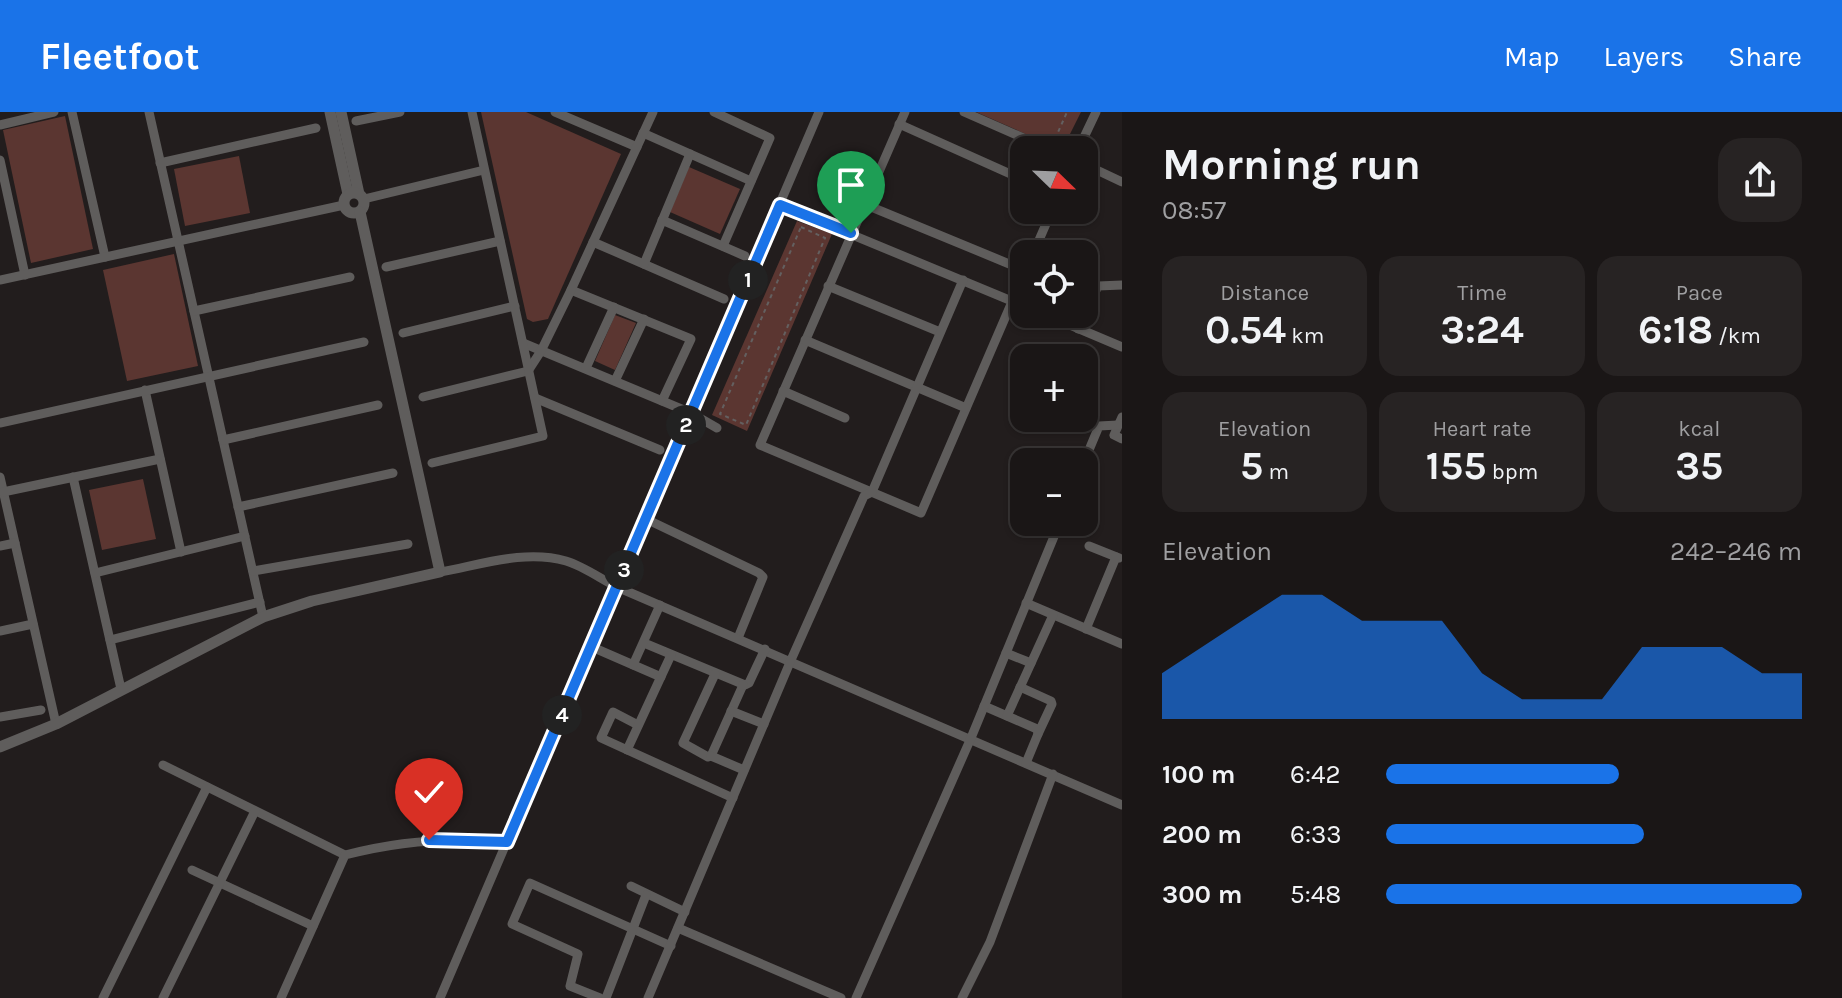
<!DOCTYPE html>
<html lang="en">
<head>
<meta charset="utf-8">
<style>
  :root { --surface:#1a1616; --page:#272323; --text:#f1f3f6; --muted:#9f9fa1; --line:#383535; --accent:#1a73e8 }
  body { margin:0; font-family:Karla,sans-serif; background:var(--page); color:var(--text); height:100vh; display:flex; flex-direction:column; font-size:30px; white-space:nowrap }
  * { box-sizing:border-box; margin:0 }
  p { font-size:26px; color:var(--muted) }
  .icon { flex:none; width:44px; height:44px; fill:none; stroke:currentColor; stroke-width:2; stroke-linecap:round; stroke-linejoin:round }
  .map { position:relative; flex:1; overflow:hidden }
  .sheet { display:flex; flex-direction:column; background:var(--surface); width:720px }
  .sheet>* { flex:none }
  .needle { width:52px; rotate:113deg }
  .controls { position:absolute; left:1010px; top:24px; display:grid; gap:16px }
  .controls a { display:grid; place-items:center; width:88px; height:88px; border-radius:16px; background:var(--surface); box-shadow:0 2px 6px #0004,0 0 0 2px var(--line); font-size:40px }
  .pin { position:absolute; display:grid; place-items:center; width:68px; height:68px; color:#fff; margin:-82px -34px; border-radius:50% 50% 50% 0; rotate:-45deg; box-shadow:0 0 8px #0007 }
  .pin .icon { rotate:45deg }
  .km { position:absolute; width:40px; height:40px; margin:-20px; border-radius:50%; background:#222; color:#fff; font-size:22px; line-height:40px; text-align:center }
  .round { display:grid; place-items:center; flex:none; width:84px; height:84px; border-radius:24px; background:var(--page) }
  .headline { display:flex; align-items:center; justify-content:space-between; height:136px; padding:0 40px }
  h1 { font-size:44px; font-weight:700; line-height:60px }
  .metrics { display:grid; grid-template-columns:repeat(3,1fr); gap:12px; height:136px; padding:8px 40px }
  .metrics div { display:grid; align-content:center; border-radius:20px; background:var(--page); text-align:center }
  .metrics b { font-size:40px; font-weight:700 }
  .metrics small { font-size:22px; font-weight:400 }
  .metrics p { font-size:22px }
  .chart { height:224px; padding:16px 40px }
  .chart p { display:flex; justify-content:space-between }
  .chart svg { width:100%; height:144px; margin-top:8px; fill:var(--accent); opacity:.7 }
  ul { padding:0 40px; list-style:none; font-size:26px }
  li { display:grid; grid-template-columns:128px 96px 1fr; align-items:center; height:60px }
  li i { height:20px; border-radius:10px; background:var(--accent) }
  header { display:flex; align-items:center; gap:48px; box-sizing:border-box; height:112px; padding:0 40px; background:var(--accent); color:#fff }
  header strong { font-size:38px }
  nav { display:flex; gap:44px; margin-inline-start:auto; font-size:28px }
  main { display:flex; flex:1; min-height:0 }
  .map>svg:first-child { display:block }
</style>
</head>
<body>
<header>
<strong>Fleetfoot</strong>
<nav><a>Map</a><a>Layers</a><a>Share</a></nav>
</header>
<main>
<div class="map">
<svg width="1122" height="886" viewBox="0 0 1122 886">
  <rect width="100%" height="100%" fill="#221d1d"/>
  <g fill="#5b3631">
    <polygon points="481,0 526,0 621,42 548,207 533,210 527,207"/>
    <polygon points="976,0 1081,0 1062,38"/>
    <polygon points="65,4 93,137 31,151 3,18"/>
    <polygon points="239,44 250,101 185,114 174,57"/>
    <polygon points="689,55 740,77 720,122 670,100"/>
    <polygon points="797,109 832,122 747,319 712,303"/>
    <polygon points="174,142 198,254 127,269 103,158"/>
    <polygon points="615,203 636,211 615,258 595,249"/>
    <polygon points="143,367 156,427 102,438 89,378"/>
  </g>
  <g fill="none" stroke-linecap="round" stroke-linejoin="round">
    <g stroke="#646060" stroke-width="2" stroke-dasharray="4 4" stroke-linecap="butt">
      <polyline points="1055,27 1067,0"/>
      <polygon points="801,115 825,126 746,313 720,302"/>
    </g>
    <g stroke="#5f5d5c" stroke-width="9">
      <polyline points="72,0 105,145"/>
      <polyline points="149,0 263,505"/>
      <polyline points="555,0 637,35"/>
      <polyline points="714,0 770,26 723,134"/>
      <polyline points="905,0 760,333 921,401 1024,162"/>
      <polyline points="964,0 1051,38"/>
      <polyline points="356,9 400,0"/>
      <polyline points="899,12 1024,68"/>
      <polyline points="0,13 54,0"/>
      <polyline points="643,21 751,69"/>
      <polyline points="1078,38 1096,0"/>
      <polyline points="0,48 25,163"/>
      <polyline points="160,51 316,16"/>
      <polyline points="1084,52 1122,70"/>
      <polyline points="364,87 484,58"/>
      <polyline points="864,92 1024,158"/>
      <polyline points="780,93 1024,194"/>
      <polyline points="662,108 745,144"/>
      <polyline points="593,130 724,187"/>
      <polyline points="1033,142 1052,98"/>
      <polyline points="644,152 690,42"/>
      <polyline points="386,155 500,129"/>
      <polyline points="0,168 344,93"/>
      <polyline points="828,174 940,220"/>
      <polyline points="571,178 691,227 662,289"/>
      <polyline points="194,199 350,165"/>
      <polyline points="1044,202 1122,235"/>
      <polyline points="1078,217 1098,174 1122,173"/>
      <polyline points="403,221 515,194"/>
      <polyline points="805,228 966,296"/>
      <polyline points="523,231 691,301 717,316"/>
      <polyline points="586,256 614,195"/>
      <polyline points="615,269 644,207"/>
      <polyline points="145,278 181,440"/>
      <polyline points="783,279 845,306"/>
      <polyline points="423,285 528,259 541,239 571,178 653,0"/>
      <polyline points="535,286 660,338"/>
      <polyline points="1122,305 1114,323 1122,327"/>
      <polyline points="0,311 364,230"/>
      <polyline points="223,328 378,293"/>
      <polyline points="1084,350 1099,314 1118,313"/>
      <polyline points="432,351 543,324 472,0"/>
      <polyline points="0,365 56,612"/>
      <polyline points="73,365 121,577"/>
      <polyline points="3,380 160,347"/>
      <polyline points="238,395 393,361"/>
      <polyline points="646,407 759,461 763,465 738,526"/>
      <polyline points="0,434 15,431"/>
      <polyline points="1089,434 1119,446"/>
      <polyline points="253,459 408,432"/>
      <path d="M440 460C480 453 525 437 566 449 583 454 601 467 617 475L1122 693"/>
      <polyline points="95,461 245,424"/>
      <polyline points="1026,491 1122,532"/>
      <polyline points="1086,517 1116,445"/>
      <polyline points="0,519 33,512"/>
      <polyline points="110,528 260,490"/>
      <polyline points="644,531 745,573 749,571 765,537"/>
      <polyline points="592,535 661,565"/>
      <polyline points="1006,541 1031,551"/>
      <polyline points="633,553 660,493"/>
      <polyline points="715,562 683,631 708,645 711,644 743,573"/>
      <polyline points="1020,575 1051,589 1052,592 1038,622"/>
      <polyline points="984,594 1037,617 1038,622 1026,651"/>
      <polyline points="731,599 764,612"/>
      <polyline points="1007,604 1053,503"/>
      <polyline points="0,605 41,598"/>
      <polyline points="638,613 613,600 601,626 733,686"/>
      <polyline points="627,638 671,543"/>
      <polyline points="711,644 744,658"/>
      <polyline points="163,653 345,743"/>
      <polyline points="192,758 313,814"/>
      <polyline points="631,774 685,800"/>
      <polyline points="678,816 841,886"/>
      <polyline points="103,886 207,675"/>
      <polyline points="163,886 255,699"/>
      <path d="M281 886 345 743C398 729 453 725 507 730"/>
      <polyline points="440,886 819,0"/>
      <polyline points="600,886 570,874 578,842 512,812 530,771 671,834"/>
      <polyline points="606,886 646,783"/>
      <polyline points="648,886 791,548 864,384 872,380 963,168"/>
      <polyline points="856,886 971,626 1060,410"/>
      <polyline points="962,886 990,830 1053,662"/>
    </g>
    <g stroke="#5f5d5c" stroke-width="11">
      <polyline points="330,0 348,82"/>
      <polyline points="341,0 359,82"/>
      <circle cx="354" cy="91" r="10"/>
      <polyline points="0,635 56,612 263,505 312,489 440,460 360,100"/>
    </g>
  </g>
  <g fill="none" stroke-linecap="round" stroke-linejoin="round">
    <defs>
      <polyline id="route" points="429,728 507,730 780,93 851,121"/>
    </defs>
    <use href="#route" stroke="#fff" stroke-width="16"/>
    <use href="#route" stroke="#1a73e8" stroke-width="10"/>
  </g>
</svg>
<div class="controls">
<a><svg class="needle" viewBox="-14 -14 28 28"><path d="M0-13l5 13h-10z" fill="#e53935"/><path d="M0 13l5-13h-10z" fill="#9f9fa1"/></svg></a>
<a><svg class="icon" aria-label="locate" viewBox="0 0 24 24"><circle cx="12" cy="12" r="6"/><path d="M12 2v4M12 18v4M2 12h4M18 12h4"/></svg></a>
<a>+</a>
<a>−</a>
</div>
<div class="pin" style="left:851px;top:121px;background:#1e9e55"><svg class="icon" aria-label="arrive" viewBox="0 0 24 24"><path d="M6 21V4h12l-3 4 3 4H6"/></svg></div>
<div class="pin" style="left:429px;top:728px;background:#d93025"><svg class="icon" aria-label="check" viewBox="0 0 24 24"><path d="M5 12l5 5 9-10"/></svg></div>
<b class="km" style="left:748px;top:168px">1</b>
<b class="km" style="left:686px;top:313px">2</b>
<b class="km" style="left:624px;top:458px">3</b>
<b class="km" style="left:562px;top:603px">4</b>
</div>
<section class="sheet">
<div class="headline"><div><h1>Morning run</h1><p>08:57</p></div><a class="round"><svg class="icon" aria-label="share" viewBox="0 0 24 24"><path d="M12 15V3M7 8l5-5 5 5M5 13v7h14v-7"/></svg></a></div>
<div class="metrics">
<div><p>Distance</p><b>0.54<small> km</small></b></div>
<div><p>Time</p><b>3:24</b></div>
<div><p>Pace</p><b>6:18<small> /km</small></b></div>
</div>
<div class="metrics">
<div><p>Elevation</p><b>5<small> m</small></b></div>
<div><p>Heart rate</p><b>155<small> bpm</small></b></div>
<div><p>kcal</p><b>35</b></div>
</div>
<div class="chart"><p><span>Elevation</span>242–246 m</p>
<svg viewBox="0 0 160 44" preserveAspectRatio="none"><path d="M0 44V30L10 22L20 14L30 6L40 6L50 14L60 14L70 14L80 30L90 38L100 38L110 38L120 22L130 22L140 22L150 30L160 30V44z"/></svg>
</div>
<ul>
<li><b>100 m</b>6:42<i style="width:56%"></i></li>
<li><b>200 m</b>6:33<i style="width:62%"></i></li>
<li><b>300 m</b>5:48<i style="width:100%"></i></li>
</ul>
</section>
</main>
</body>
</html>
